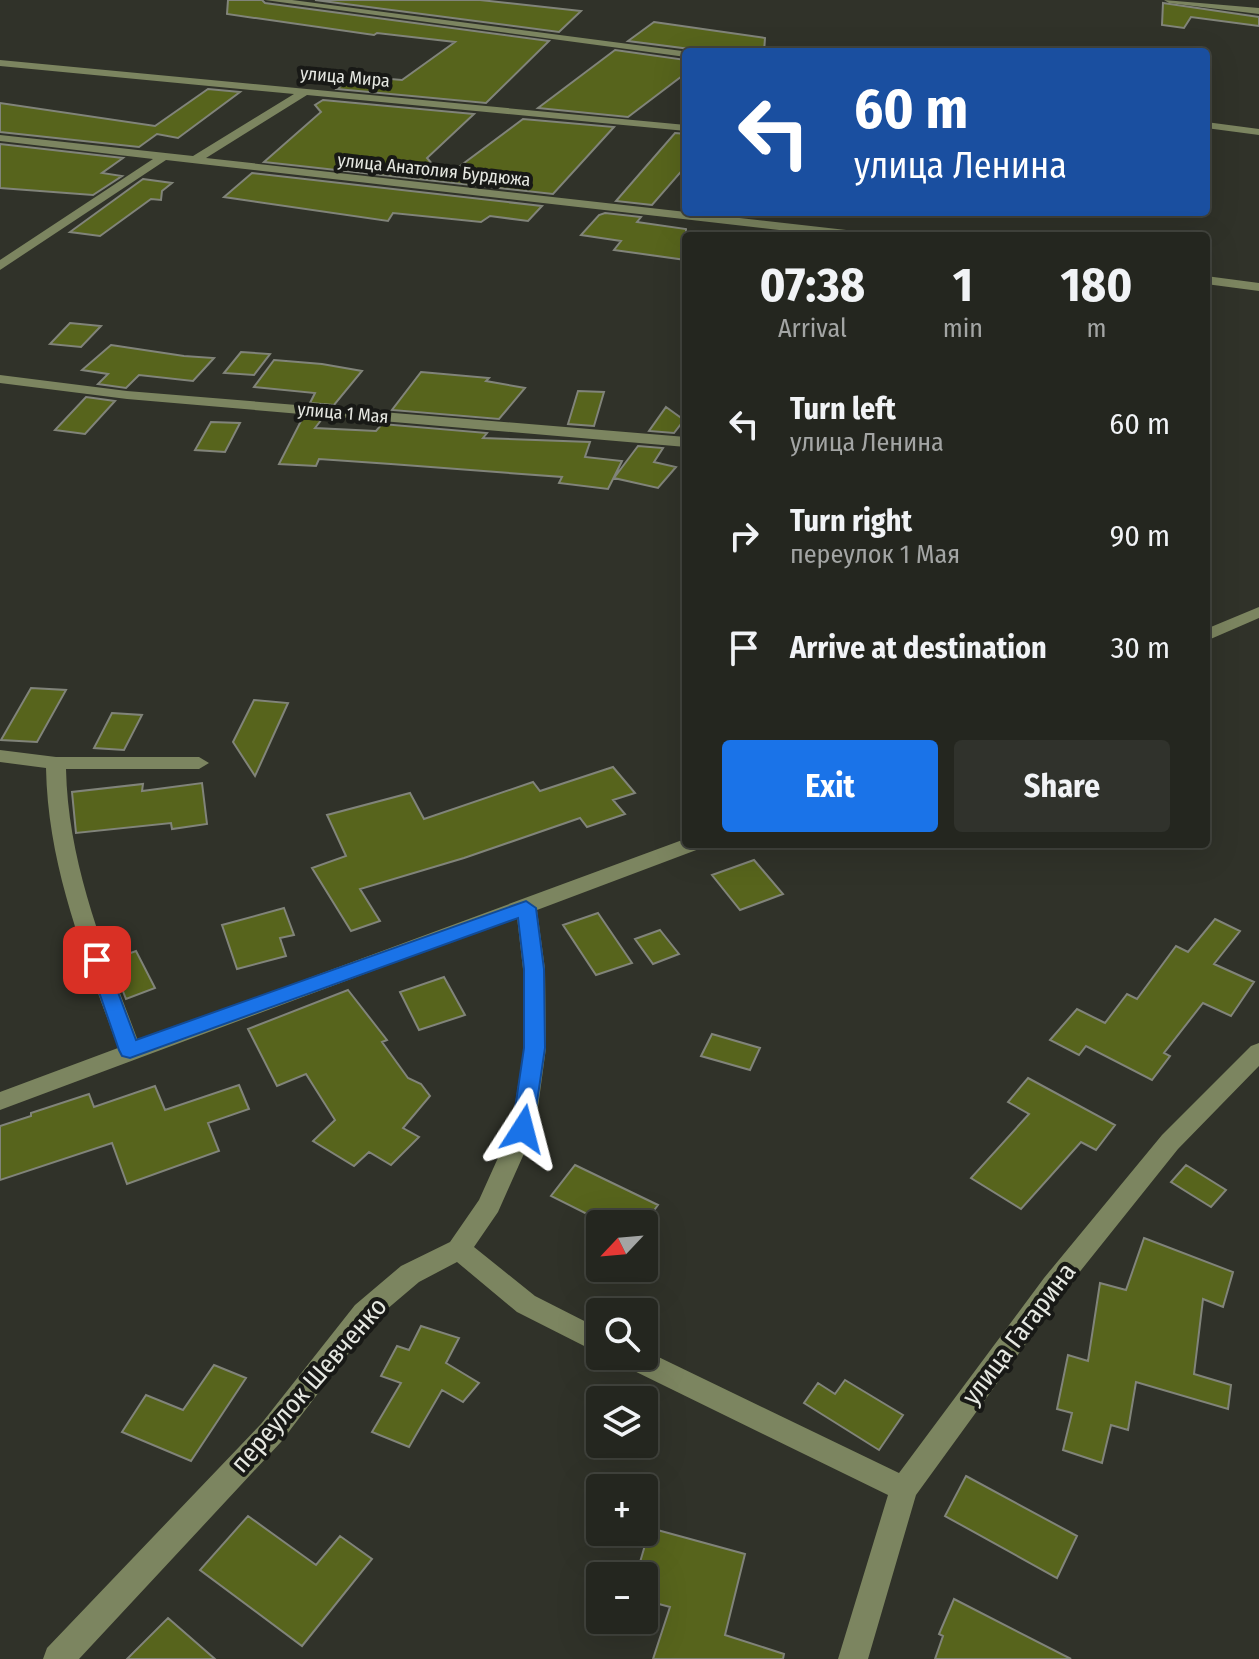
<!DOCTYPE html>
<html lang="en">
<head>
<meta charset="utf-8">
<style>
	:root { --surface:#24261f; --page:#30322c; --text:#f1f3f6; --muted:#a3a5a4; --line:#41433d; --accent:#1a73e8 }
	body { margin:0; font-family:"Fira Sans Condensed",sans-serif; background:var(--page); color:var(--text); height:100vh; display:flex; flex-direction:column; font-size:30px; white-space:nowrap }
	* { box-sizing:border-box; margin:0 }
	p { font-size:26px; color:var(--muted) }
	.icon { flex:none; width:44px; height:44px; fill:none; stroke:currentColor; stroke-width:2; stroke-linecap:round; stroke-linejoin:round }
	.map { position:relative; flex:1; overflow:hidden }
	.sheet { position:absolute; left:682px; top:232px; width:528px; height:616px; display:flex; flex-direction:column; background:var(--surface); border-radius:8px; box-shadow:0 8px 32px #0002,0 0 0 2px var(--line) }
	.sheet>* { flex:none }
	.hud { position:absolute; left:682px; top:48px; width:528px; height:168px; border-radius:8px; box-shadow:0 8px 32px #0002,0 0 0 2px var(--line); background:#1a4fa0; color:#fff; overflow:hidden }
	.needle { width:52px; rotate:244deg }
	.tools { position:absolute; left:586px; top:1210px; display:grid; gap:16px }
	.tools a { display:grid; place-items:center; width:72px; height:72px; border-radius:8px; background:var(--surface); box-shadow:0 8px 32px #0002,0 0 0 2px var(--line); font-size:40px }
	.pin { position:absolute; display:grid; place-items:center; width:68px; height:68px; color:#fff; margin:-34px; border-radius:16px; box-shadow:0 4px 12px #0006 }
	.me { position:absolute; width:88px; margin:-44px; rotate:9deg; stroke-linejoin:round; filter:drop-shadow(0 0 6px #0008) }
	.turn { display:flex; align-items:center; gap:28px; height:168px; padding:0 40px; font-size:36px }
	.turn .icon { width:104px; height:104px; stroke-width:2.5 }
	.turn b { display:block; font-size:56px; line-height:68px }
	.eta { display:flex; justify-content:space-evenly; align-items:center; height:136px; text-align:center }
	.eta b { font-size:48px; font-weight:700; line-height:56px }
	.action { display:flex; gap:16px; margin-top:auto; padding:16px 40px }
	.action a { flex:1; height:92px; border-radius:8px; background:var(--accent); color:#fff; font-size:32px; font-weight:700; line-height:92px; text-align:center }
	.action a+a { background:var(--page); color:var(--text) }
	ul { padding:0; list-style:none }
	li { display:flex; align-items:center; gap:24px; height:112px; padding:0 40px }
	li div { flex:1 }
	li b { display:block; font-size:30px }
	li em { font-style:normal }
	.map>svg:first-child { display:block }
	.building { fill:#57641c; stroke:#81847a; stroke-width:2 }
	.lines { fill:none; stroke-linecap:round; stroke-linejoin:round }
	.minor { fill:#7c8560; fill-rule:evenodd }
	.route { fill:#1a73e8; stroke:#114b97; stroke-width:2 }
	.labels { text-anchor:middle; dominant-baseline:central; stroke-width:8; stroke-linejoin:round; paint-order:stroke }
	.far-street-label { font-size:18px; fill:#e6e8e2; stroke:#181916 }
	.near-street-label { font-size:26px; fill:#e6e8e2; stroke:#181916 }
</style>
</head>
<body>
<div class="map">
<svg width="1259" height="1659" viewBox="0 0 1259 1659">
	<rect width="100%" height="100%" fill="#303229"/>
	<!-- building -->
	<path class="building" d="M228,0H262L265,3L549,41L486,103L337,89L354,76L402,80L455,42L377,33L374,35L227,14Z
		M315,0H480L581,11L559,32Z
		M1163,3L1259,17V26L1191,17L1184,28L1162,25Z
		M654,22L765,38L764,52H693L690,49L628,41Z
		M615,50L686,60V73L628,117L538,108Z
		M208,89L240,92L178,138L157,134L139,147L0,132V103L155,126Z
		M323,100L474,114L427,158L444,178L523,119L614,127L553,194L264,162L321,112L315,105Z
		M675,133L686,134V166L652,205L616,201Z
		M0,144L123,158L102,173L122,176L93,195L0,188Z
		M252,173L542,206L528,221L490,216L481,222L393,213L388,221L224,197Z
		M143,179L172,183L162,191L161,200L151,199L100,236L70,232Z
		M605,213L641,217L637,222L686,229V260L614,250L621,241L581,235L599,215Z
		M70,323L101,326L81,347L50,344Z
		M111,345L184,356L214,358L193,381L139,375L126,388L98,384L108,374L82,370Z
		M241,352L270,354L254,375L224,373Z
		M274,360L322,364L362,371L334,405L310,403L315,393L254,387Z
		M421,372L489,378L486,381L525,388L499,419L392,410Z
		M578,391L604,392L594,426L568,424Z
		M86,397L115,401L85,434L55,430Z
		M666,407L684,420L674,433L649,431Z
		M303,417L322,419L315,428L376,431L382,424L487,433L483,438L590,442L585,457L622,461L608,489L559,483L562,477L391,464L319,459L316,466L279,464Z
		M211,422L240,423L225,452L195,450Z
		M638,446L663,448L654,462L676,467L658,488L614,478Z
		M31,688L66,690L37,742L1,740Z
		M254,700L288,703L255,776L233,742Z
		M112,713L142,715L124,750L94,748Z
		M613,767L635,793L613,800L625,814L587,827L580,818L464,858L360,889L380,921L351,931L312,868L346,856L327,815L410,793L424,819L533,782L540,791Z
		M202,783L207,824L172,829L171,823L76,833L72,792L143,784L142,791Z
		M754,860L783,894L740,910L712,875Z
		M284,908L294,935L280,938L286,956L237,969L222,925Z
		M598,913L632,963L596,975L563,925Z
		M1215,919L1240,931L1214,964L1254,982L1231,1016L1203,1003L1164,1053L1170,1056L1152,1080L1086,1046L1079,1055L1050,1040L1077,1009L1105,1023L1127,994L1137,999L1176,946L1188,952Z
		M660,930L679,954L653,964L635,939Z
		M136,951L155,988L126,999L111,960Z
		M444,977L465,1015L419,1030L400,992Z
		M348,990L387,1040L382,1042L408,1078L421,1084L430,1096L403,1128L419,1137L391,1165L369,1152L354,1166L313,1141L335,1120L306,1074L277,1086L248,1029Z
		M712,1034L760,1048L750,1070L701,1056Z
		M1028,1078L1115,1125L1096,1150L1081,1142L1021,1209L971,1178L1029,1114L1008,1102Z
		M239,1085L249,1109L208,1123L219,1151L127,1184L112,1143L0,1180V1126L31,1116V1113L89,1094L94,1107L155,1086L165,1110Z
		M575,1165L658,1205L644,1224H607L551,1196Z
		M1186,1165L1226,1190L1211,1207L1171,1182Z
		M1144,1238L1233,1272L1223,1307L1203,1299L1194,1374L1231,1385L1228,1409L1136,1382L1128,1430L1111,1425L1102,1463L1063,1450L1072,1413L1057,1409L1068,1355L1088,1361L1100,1283L1126,1290Z
		M421,1326L459,1338L446,1363L479,1383L463,1402L442,1390L409,1447L372,1432L401,1383L381,1376L397,1346L409,1350Z
		M214,1365L246,1378L191,1461L122,1432L146,1395L183,1410Z
		M845,1380L903,1415L879,1450L804,1403L818,1383L835,1394Z
		M966,1476L1077,1536L1057,1578L945,1516Z
		M248,1516L316,1565L340,1536L372,1559L302,1646L200,1570Z
		M650,1528L745,1554L725,1635L784,1654L783,1659H653L670,1607L644,1600V1576H636Z
		M954,1599L1071,1659H935L943,1636L939,1634Z
		M168,1618L215,1659H127Z"/>
	<g class="lines">
		<!-- minor -->
		<path class="minor" d="M265,0H292L690,52H686V57Z
			M1164,0L1259,8V14L1169,3Z
			M0,60L686,125V131L307,95L206,158L864,232L870,236H831L166,160L0,270V260L153,159L0,141V135L193,156L294,94L0,66Z
			M1206,122L1259,129V135L1206,128Z
			M1206,276L1259,283V291L1206,284Z
			M0,375L127,391L686,437V447L127,399L0,383Z
			M1259,607V618L1206,641V629Z
			M0,750L56,757H199L209,763L199,769H66C68,865 105,952 138,1041L685,839L686,844H702L699,849L537,910L545,969L546,1048L535,1129L498,1212L474,1247L535,1296L600,1329V1354L517,1312L457,1262L419,1282L373,1321L281,1442L79,1659H43L47,1648L261,1424L355,1305L401,1266L450,1242L479,1200L511,1129L524,1048L523,969L517,917L0,1110V1092L118,1048C85,955 48,869 46,768L0,762Z
			M1259,1043V1066L1178,1149L1062,1294L916,1495L868,1659H838L888,1495L620,1364L616,1356H644V1350L899,1473L1044,1278L1162,1135L1251,1046Z"/>
	</g>
	<!-- route -->
	<path class="route" d="M526,901L536,908L544,969L545,1048L533,1129L530,1135L523,1137L515,1135L512,1129L524,1048V969L518,918L130,1058L122,1056L119,1050L88,960L97,953L104,955L136,1040Z"/>
	<g class="labels">
		<!-- far-street labels -->
		<g class="far-street-label">
			<text transform="translate(345 77) rotate(5)">улица Мира</text>
			<text transform="translate(434 170) rotate(6)">улица Анатолия Бурдюжа</text>
			<text transform="translate(343 413) rotate(5)">улица 1 Мая</text>
		</g>
		<!-- near-street labels -->
		<g class="near-street-label">
			<text transform="translate(1019 1334) rotate(-53)">улица Гагарина</text>
			<text transform="translate(309 1385) rotate(-49)">переулок Шевченко</text>
		</g>
	</g>
</svg>
<div class="tools">
<a><svg class="needle" viewBox="-14 -14 28 28"><path d="M0-13l5 13h-10z" fill="#e53935"/><path d="M0 13l5-13h-10z" fill="#a3a5a4"/></svg></a>
<a><svg class="icon" aria-label="search" viewBox="0 0 24 24"><circle cx="10" cy="10" r="6"/><path d="M15 15l6 6"/></svg></a>
<a><svg class="icon" aria-label="layers" viewBox="0 0 24 24"><path d="M12 4l9 5-9 5-9-5zM3 14l9 5 9-5"/></svg></a>
<a>+</a>
<a>−</a>
</div>
<div class="pin" style="left:97px;top:960px;background:#d93025"><svg class="icon" aria-label="arrive" viewBox="0 0 24 24"><path d="M6 21V4h12l-3 4 3 4H6"/></svg></div>
<svg class="me" style="left:523px;top:1129px" viewBox="-20 -20 40 40"><path d="M0-17L14 15 0 8-14 15z" fill="#1a73e8" stroke="#fff" stroke-width="4"/></svg>
<div class="hud">
<div class="turn"><svg class="icon" aria-label="left" viewBox="0 0 24 24"><path d="M17 20v-9H6M10 6l-5 5 5 5"/></svg><div><b>60 m</b>улица Ленина</div></div>
</div>
<section class="sheet">
<div class="eta">
<div><b>07:38</b><p>Arrival</p></div>
<div><b>1</b><p>min</p></div>
<div><b>180</b><p>m</p></div>
</div>
<ul>
<li><svg class="icon" aria-label="left" viewBox="0 0 24 24"><path d="M17 20v-9H6M10 6l-5 5 5 5"/></svg><div><b>Turn left</b><p>улица Ленина</p></div><em>60 m</em></li>
<li><svg class="icon" aria-label="right" viewBox="0 0 24 24"><path d="M7 20v-9h11M14 6l5 5-5 5"/></svg><div><b>Turn right</b><p>переулок 1 Мая</p></div><em>90 m</em></li>
<li><svg class="icon" aria-label="arrive" viewBox="0 0 24 24"><path d="M6 21V4h12l-3 4 3 4H6"/></svg><div><b>Arrive at destination</b></div><em>30 m</em></li>
</ul>
<div class="action"><a>Exit</a><a>Share</a></div>
</section>
</div>
</body>
</html>
